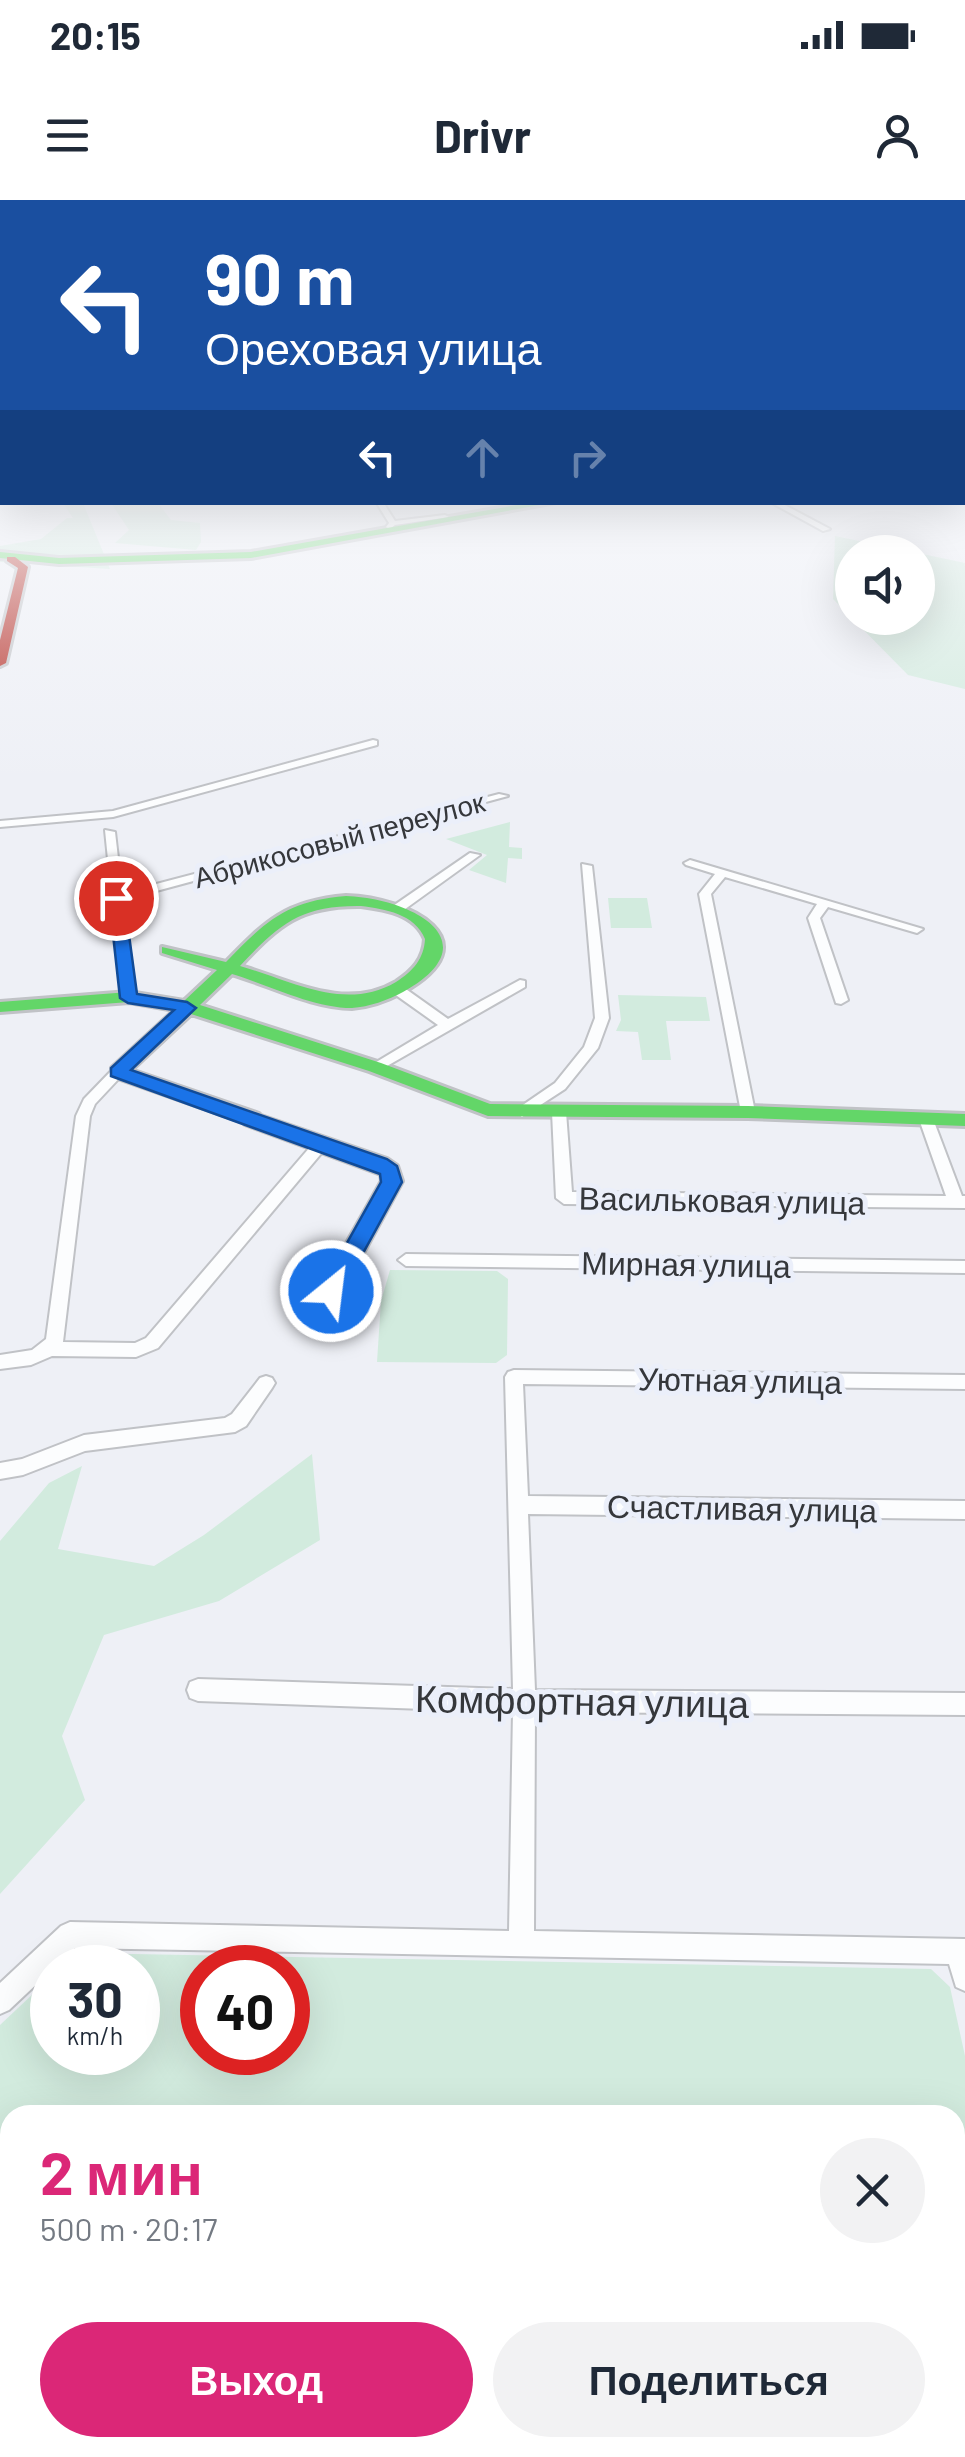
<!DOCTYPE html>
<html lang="ru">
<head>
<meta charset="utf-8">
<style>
	:root { --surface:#fff; --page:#f2f2f3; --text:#1f2937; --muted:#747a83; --accent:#db2777 }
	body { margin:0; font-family:Barlow,sans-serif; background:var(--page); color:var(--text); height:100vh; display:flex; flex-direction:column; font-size:38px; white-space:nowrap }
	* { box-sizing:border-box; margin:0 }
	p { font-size:32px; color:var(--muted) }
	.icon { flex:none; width:55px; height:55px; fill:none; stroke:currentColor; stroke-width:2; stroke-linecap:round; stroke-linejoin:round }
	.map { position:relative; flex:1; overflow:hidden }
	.panel { position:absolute; left:0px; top:1905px; width:965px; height:352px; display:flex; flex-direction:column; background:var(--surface); border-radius:30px 30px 0 0; box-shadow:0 10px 40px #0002 }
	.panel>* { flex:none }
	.hud { position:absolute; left:0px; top:0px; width:965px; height:305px; box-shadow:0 10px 40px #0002; background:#1a4fa0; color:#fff; overflow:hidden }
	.buttons { position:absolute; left:835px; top:335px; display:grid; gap:20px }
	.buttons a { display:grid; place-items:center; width:100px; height:100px; border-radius:50%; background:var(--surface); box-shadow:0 10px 40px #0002; font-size:50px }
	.speed { position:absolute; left:30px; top:1745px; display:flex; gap:20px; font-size:50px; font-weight:700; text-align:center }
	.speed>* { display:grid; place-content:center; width:130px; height:130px; border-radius:50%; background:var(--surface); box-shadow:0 10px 40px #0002; line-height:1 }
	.speed small { font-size:25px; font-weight:400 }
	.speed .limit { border:15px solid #d22; background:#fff; color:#111 }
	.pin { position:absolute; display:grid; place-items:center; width:85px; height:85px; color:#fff; margin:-42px; border:5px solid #fff; border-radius:50%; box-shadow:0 2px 10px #0007 }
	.me { position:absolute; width:110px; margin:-55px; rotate:29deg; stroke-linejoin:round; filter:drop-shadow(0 0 8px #0008) }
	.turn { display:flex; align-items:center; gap:35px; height:210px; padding:0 40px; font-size:45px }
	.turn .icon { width:130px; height:130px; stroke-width:2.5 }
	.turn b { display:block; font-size:70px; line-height:85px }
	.lanes { display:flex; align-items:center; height:95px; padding:0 40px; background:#0003; justify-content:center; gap:50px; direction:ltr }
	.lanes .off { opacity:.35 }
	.round { display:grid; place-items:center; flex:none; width:105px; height:105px; border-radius:52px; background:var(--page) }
	.summary { display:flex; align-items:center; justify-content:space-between; height:170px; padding:0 40px }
	h1 { font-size:60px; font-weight:700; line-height:75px; color:var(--accent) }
	.primary-button { display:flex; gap:20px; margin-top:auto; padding:20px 40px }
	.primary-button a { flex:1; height:115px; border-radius:60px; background:var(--accent); color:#fff; font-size:40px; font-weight:700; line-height:115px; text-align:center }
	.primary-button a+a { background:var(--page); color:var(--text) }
	.status { display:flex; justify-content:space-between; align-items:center; height:70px; padding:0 50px; background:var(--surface); direction:ltr }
	.status svg { height:28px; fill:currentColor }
	header { display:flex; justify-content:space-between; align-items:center; height:130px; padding:0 40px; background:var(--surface); font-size:45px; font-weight:700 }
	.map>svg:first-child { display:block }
	.green { fill:#d2ebde; fill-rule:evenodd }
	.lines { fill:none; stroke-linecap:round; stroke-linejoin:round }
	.street-casing { stroke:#c0c2c6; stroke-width:4 }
	.fast-casing { stroke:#c0c2c6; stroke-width:6 }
	.jam-casing { stroke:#c0c2c6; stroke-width:6 }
	.street { fill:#fcfdfe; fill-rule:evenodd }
	.fast { fill:#63d668; fill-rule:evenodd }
	.jam { fill:#b3261e; fill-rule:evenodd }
	.route { fill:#1a73e8; stroke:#114b97; stroke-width:2.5 }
	.labels { text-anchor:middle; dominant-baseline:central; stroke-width:10; stroke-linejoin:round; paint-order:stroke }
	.far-street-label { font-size:28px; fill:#35373b; stroke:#ebeffa }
	.street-label { font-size:32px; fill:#35373b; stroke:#ebeffa }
	.near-street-label { font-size:38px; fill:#35373b; stroke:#ebeffa }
</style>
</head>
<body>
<div class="status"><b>20:15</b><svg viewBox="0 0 49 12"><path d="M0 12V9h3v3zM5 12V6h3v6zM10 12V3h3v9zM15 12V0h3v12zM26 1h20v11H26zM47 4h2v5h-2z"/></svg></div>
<header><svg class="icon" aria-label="menu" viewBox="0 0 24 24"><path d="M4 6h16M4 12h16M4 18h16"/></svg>Drivr<svg class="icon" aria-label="person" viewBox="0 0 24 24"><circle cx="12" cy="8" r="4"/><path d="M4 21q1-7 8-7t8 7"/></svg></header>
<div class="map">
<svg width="965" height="2257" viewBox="0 0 965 2257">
	<rect width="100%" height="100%" fill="#eef0f6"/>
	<!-- green -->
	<path class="green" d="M63,303H83L110,369L0,362V346L41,339L67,318H73Z
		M111,303H158L171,320L200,323L201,342L196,350L115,343L129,330Z
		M835,336L913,352H852V418H918V353L965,363V489L908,475L833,399Z
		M510,622L509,647L522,648V659L508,658L506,683L469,670L487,655L446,639Z
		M608,698H647L652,728H611Z
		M618,795L706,797L710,821H666L671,860H642L638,832L616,831L621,820Z
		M390,1070L497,1071L508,1079L507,1155L496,1163L377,1162L381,1101Z
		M312,1254L320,1340L219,1401L104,1435L62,1536L85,1600L0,1694V1341L49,1283L82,1266L58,1349L154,1366L204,1335Z
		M77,1753L931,1769L950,1787L965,1856V2011H955V1915H10V1992H0V1825L52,1776V1852H138V1768L62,1767ZM202,1768H288V1852H202Z
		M0,2047H10V2215H0Z
		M955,2067H965V2215H955Z"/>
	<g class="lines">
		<!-- street casing -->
		<g class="street-casing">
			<path id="street" d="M376,302H383L395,321L445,315L449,317L395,325L390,329L386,327L389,323Z
				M770,302H779L830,329L823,331Z
				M373,540L377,541V545L113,617L0,627V621L113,611Z
				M499,594L508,596L123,700L136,797L129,801L122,797L105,630L115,632L122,693Z
				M470,653L480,655L401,712H393V706Z
				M690,660L923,729L917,733L828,707L820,718L848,800L841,804L836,803L808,718L817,704L725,677L711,694L755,912L748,917L741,912L699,694L715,674L686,665L684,663Z
				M582,664L592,666L609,818L598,848L565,889L522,917L515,912L517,909L555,883L584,847L595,818Z
				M520,780L525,781V787L380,870H370L368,867L438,825L393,793V787H403L448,819Z
				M118,867L125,872L95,904L90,916L63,1142L135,1143L146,1138L317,939H327L330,943L158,1148L136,1157L52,1156L31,1165L0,1169V1155L32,1150L46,1139L76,916L84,899L113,869Z
				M559,907L566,912L572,992L946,996L919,919L926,914L933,919L962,996H965V1008L564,1004L556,998L552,912Z
				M406,1054L965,1061V1073L406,1066L398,1060Z
				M514,1170L965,1175V1189L523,1184L528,1296L965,1301V1319L528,1314L535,1490L965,1493V1515L535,1512L534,1731L965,1739V1791L956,1787L949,1764L75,1748L9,1810L0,1814V1783L61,1726L70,1722L509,1731L513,1512L198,1501L190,1498L187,1490L190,1482L198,1479L513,1489L505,1177L508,1172Z
				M266,1176L272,1178L275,1183L272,1188L246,1226L235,1232L85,1251L23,1275L0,1279V1263L22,1259L84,1235L225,1218L232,1214L260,1178Z
				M0,2008L10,2009V2037L0,2036Z
				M955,2026H965V2056H955Z
				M955,2238H965V2257H0V2241H10V2248H955Z"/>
		</g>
		<!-- fast casing -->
		<g class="fast-casing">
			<path id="fast" d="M534,302H556L251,358L59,364L0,358V352L59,358L251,352Z
				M346,696C410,698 494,741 403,792C388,800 369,807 352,808C313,808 269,785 232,774L200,805L381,863L490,904L748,906L965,914V926L748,918L488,916L369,871L191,814L131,870L259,914V924L252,925L112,876V868L175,810L129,802L0,812V802L129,792L184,801L217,770L162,753V747L226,762C266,721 286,701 346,696ZM361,706C385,709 415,714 425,739C424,759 413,771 396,782C345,812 292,781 240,766C279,724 301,705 361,706Z"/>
		</g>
		<!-- jam casing -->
		<g class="jam-casing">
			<path id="jam" d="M7,357H15L28,367L6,463L0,466V440L18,368L7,361Z
				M252,913L387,959L397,966L402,981L339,1097H323L320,1091L382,981L381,974L245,924V914Z"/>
		</g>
		<!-- street -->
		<use href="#street" class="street"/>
		<!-- fast -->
		<use href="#fast" class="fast"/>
		<!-- jam -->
		<use href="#jam" class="jam"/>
	</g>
	<!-- sky -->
	<linearGradient id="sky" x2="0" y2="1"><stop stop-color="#88b2e2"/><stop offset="0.46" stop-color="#f7f8fb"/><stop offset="1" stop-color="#f7f8fb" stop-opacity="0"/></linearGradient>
	<rect width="965" height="582" fill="url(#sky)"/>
	<!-- route -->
	<path class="route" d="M116,693L124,698L137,794L187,802L196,808L131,870L387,959L397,966L402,982L339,1097H323L320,1091L381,982L380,974L111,876V868L174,810L128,803L120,798L109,698Z"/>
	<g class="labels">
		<!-- far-street labels -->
		<g class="far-street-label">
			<text transform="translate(339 639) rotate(-15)">Абрикосовый переулок</text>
		</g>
		<!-- street labels -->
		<g class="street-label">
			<text transform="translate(722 999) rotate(1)">Васильковая улица</text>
			<text transform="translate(686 1063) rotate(1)">Мирная улица</text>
			<text transform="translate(740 1179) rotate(1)">Уютная улица</text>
			<text transform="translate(742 1307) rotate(1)">Счастливая улица</text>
		</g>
		<!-- near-street labels -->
		<g class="near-street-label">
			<text transform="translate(582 1500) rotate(1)">Комфортная улица</text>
		</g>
	</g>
</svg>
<div class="buttons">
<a><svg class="icon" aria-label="sound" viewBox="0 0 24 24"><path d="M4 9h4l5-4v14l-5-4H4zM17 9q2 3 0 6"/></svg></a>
</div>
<div class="speed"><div>30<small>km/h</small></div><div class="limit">40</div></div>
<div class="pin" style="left:116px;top:698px;background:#d93025"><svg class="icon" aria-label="arrive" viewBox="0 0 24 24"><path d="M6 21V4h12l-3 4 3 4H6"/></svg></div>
<svg class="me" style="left:331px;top:1091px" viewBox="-20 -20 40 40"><circle r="17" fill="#1a73e8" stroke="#fff" stroke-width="3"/><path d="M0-11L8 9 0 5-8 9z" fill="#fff"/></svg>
<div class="hud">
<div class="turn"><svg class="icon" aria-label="left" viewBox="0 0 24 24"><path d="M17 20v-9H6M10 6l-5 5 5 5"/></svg><div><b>90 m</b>Ореховая улица</div></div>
<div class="lanes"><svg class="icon" aria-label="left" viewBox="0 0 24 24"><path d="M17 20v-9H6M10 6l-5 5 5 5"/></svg><svg class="icon off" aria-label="ahead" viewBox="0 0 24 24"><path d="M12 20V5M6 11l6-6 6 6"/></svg><svg class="icon off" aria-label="right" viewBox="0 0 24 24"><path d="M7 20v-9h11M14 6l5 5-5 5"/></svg></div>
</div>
<section class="panel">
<div class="summary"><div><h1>2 мин</h1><p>500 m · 20:17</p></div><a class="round"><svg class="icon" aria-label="close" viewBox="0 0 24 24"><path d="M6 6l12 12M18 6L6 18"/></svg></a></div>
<div class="primary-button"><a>Выход</a><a>Поделиться</a></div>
</section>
</div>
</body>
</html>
